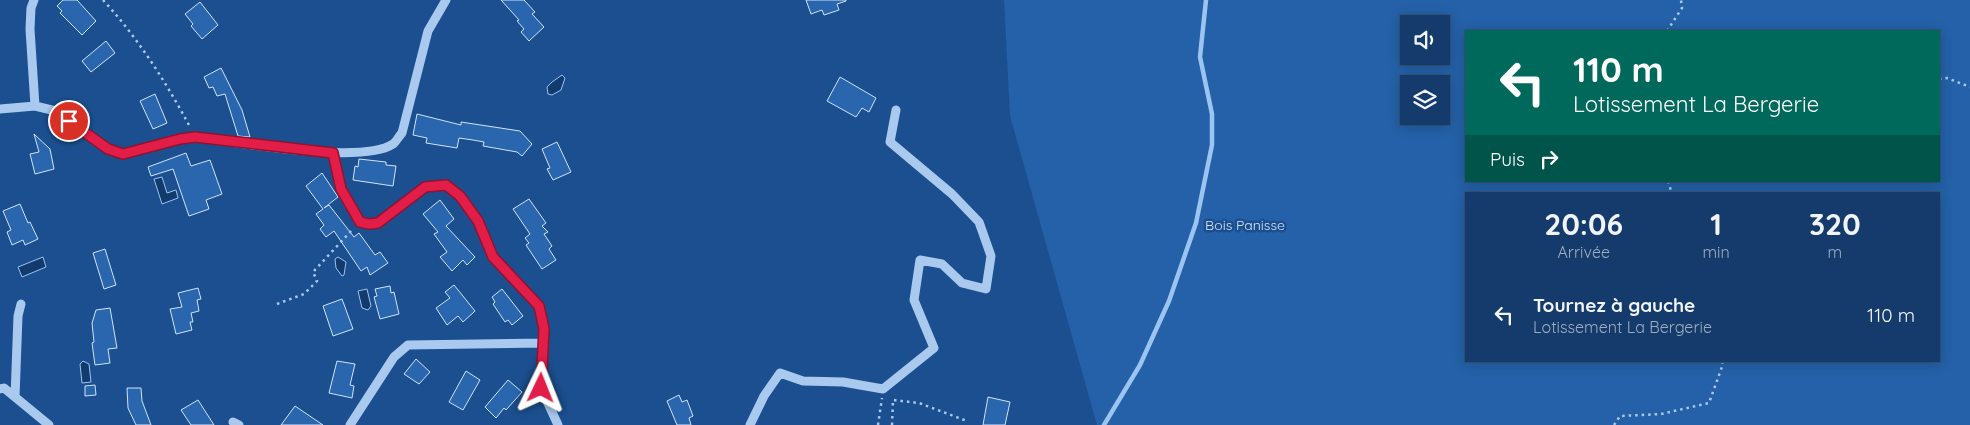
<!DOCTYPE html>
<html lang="fr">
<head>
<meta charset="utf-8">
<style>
	:root { --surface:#143b6b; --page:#214673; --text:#f1f3f6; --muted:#9dadc1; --line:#33557e }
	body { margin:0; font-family:Quicksand,sans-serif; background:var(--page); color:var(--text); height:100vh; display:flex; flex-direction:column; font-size:19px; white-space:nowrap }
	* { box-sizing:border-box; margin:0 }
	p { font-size:16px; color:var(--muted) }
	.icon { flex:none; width:28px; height:28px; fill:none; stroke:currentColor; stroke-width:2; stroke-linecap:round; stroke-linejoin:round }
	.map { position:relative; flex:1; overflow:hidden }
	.details { position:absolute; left:1465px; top:192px; width:475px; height:170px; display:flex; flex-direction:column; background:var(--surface); border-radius:0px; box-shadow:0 2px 12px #0003,0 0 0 1px var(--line) }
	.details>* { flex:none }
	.guide { position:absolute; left:1465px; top:30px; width:475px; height:152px; border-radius:0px; box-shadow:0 2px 12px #0003,0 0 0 1px var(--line); background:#00695c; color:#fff; overflow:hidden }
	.buttons { position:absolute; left:1400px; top:15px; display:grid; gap:10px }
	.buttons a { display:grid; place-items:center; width:50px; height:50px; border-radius:0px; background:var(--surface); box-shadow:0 2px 12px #0003,0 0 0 1px var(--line); font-size:25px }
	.pin { position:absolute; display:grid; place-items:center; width:42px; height:42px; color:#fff; margin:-21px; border:2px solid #fff; border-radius:50%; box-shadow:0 1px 5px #0007 }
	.me { position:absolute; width:55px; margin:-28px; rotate:2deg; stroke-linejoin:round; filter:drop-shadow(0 0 4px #0008) }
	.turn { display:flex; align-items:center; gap:18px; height:105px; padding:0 25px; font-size:22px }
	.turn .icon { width:65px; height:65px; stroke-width:2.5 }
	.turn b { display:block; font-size:35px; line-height:42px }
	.then { display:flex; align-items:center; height:48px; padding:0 25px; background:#0003; gap:10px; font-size:19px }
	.eta { display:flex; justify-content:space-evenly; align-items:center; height:85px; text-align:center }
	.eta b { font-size:30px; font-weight:700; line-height:35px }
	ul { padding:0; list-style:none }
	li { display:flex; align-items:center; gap:15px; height:75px; padding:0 25px }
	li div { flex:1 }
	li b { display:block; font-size:19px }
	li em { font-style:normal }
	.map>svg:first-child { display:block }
	.green { fill:#2461a8; fill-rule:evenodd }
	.water { fill:#123a6d; stroke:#9cc4f0 }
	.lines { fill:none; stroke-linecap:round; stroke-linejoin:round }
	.stream { stroke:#9cc4f0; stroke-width:4.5 }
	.building { fill:#2a66ad; stroke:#cfe3fa }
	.path { stroke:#a9c9ee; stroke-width:2.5; stroke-dasharray:2.5 4; stroke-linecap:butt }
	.minor { stroke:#a9c9ee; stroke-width:9 }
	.route-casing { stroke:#92132f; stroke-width:12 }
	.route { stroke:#e11d48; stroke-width:9 }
	.labels { text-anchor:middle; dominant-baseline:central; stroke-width:5; stroke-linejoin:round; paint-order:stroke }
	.park-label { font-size:14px; fill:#cfe3fa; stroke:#1b4f8f }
</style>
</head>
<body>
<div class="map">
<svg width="1970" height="425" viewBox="0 0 1970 425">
	<rect width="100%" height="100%" fill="#1b4f8f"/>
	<!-- green -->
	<path class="green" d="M1004,0H1970V425H1097L1010,116ZM1409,24H1441V56H1409ZM1466,31H1939V181H1466ZM1409,84H1441V116H1409ZM1466,194H1939V361H1466Z"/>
	<!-- water -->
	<path class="water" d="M562,75L565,78L561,90L552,95L548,94L547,87L552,82Z
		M162,177L167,193L176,190L178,198L162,204L154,179Z
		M43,257L46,267L22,277L18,267Z
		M338,257L346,262L344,275L342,276L336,268L335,259Z
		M367,289L371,306L368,310L362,308L358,291Z
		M83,361L89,364L91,382L82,383L80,364Z"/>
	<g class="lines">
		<!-- stream -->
		<path class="stream" d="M1104,425L1140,365L1169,301L1196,223L1212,145V114L1200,57L1206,0"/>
	</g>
	<!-- building -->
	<path class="building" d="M63,0H77L96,21L82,35L60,13L62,11L57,6Z
		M501,0H524L535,12L532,14L544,27L529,41L521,32L524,29L517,21L519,20Z
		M806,0H846V1L837,4L839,10L824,15L822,10L811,14Z
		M200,2L218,25L202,39L191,26L193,24L185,14Z
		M106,41L115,53L91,72L82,61Z
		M221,68L242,110L250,137L238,136L225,94L217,96L213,87L209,88L204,77Z
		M840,77L876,98L869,112L862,108L856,117L827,101Z
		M155,94L167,123L153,129L140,101Z
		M417,114L461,125V122L520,131L532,144L522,156L517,152L483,146L484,142L473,140L459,138L457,148L426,143L427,138L413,135Z
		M34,134L50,149L54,169L35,174L30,154L39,152Z
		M557,142L571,172L553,180L547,169L550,168L542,149Z
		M186,153L191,166L210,160L222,194L206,200L209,209L189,216L173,169L151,176L148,167Z
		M359,159L386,162V165L396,166L393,186L353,180L355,166L358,167Z
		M322,173L338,197L324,208L329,205L354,237L359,233L375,255L380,252L388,263L370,275L367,267L361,271L334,231L326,237L320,229L324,225L316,214L323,209L306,186Z
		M529,199L546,223L542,226L548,232L544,234L552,246L549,249L556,260L542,269L526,245L529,243L525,238L530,234L513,209Z
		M440,200L454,219L446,226L475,257L467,265L463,260L452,271L440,257L447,252L434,234L438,232L423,214Z
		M20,204L28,223L30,222L38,239L25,245L23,240L12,245L7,232L11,230L3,211Z
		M105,249L116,285L104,289L93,253Z
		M454,285L475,311L463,322L458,316L447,325L436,308L450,298L445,292Z
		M390,286L391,293L394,292L399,314L380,319L374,297L377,296L375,289Z
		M198,288L201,299L197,300L199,311L191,313L193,322H190L192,330L176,334L170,309L182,307L178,293Z
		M502,289L523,316L512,325L508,320L505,322L493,304L495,302L492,297Z
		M342,299L353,329L333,336L323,306Z
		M110,308L117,348L108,349L110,363L95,365L92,343L94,342L92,323L96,310Z
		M416,359L430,372L419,384L404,374Z
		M337,361L355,364L350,385L354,386L352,398L329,393Z
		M466,371L480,380L463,410L449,402Z
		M508,380L522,392L506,410L504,408L496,418L485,407Z
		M95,385L96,395L85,396V386Z
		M127,388H141L142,401L151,425H136L128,408Z
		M679,395L682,402L687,400L693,416L689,418L691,425H677L667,401Z
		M988,397L1010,402L1005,425H983Z
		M198,400L214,425H191L181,410Z
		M295,406L323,425H281Z"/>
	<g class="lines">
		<!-- path -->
		<path class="path" d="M103,0C138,38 166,82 190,127
			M1667,31L1682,8L1681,0
			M1939,79L1947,78L1970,87
			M1668,181L1672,194
			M277,304L304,294L317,281L313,272L352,230
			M878,425L882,398
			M892,425L893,400L919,403L967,421
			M1614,425L1620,416L1661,414L1709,403L1723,364L1722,361"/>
		<!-- minor -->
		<path class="minor" d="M35,106L56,111L108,149L123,154L179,139L195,137C234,142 362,165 393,144C396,142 399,136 402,133L428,31L446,0
			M0,109L35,106L30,29L31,8L34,0
			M333,153L341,189L360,222L369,224L377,223L425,187L445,185L460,196L478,221L493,257L539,306L544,329L541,388L558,425
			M0,389L4,388L49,425
			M15,397L18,316L21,304
			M233,422L239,425
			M350,425L394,357L408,345L543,343
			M750,425L764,396L780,373L803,381L843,382L883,389L934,348L914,300L920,260L942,264L962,283L986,289L991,256L979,222L952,194L890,142L896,110"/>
	</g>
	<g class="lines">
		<!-- route casing -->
		<g class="route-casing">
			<path id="route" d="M69,121L108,149L123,154L180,139L195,137L333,153L341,189L360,222L369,224L378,223L425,187L446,185L460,196L478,221L493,257L539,306L544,329L541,388"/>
		</g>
		<!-- route -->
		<use href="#route" class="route"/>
	</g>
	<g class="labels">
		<!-- park labels -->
		<g class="park-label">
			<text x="1245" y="225">Bois Panisse</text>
		</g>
	</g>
</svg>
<div class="buttons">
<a><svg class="icon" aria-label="sound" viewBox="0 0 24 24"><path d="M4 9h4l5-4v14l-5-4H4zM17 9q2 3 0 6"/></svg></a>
<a><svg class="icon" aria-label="layers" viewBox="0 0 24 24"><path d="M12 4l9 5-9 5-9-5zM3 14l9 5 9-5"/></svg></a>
</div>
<div class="pin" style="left:69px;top:121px;background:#d93025"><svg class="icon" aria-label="arrive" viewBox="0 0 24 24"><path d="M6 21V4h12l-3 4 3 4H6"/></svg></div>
<svg class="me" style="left:541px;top:388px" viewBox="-20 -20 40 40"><path d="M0-17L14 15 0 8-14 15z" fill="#e11d48" stroke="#fff" stroke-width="4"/></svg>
<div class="guide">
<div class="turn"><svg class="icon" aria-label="left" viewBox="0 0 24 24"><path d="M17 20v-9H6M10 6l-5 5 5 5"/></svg><div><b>110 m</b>Lotissement La Bergerie</div></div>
<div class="then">Puis<svg class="icon" aria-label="right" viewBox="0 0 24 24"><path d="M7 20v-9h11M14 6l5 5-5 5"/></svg></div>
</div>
<section class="details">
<div class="eta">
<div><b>20:06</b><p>Arrivée</p></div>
<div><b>1</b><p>min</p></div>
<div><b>320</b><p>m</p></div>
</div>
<ul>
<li><svg class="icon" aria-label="left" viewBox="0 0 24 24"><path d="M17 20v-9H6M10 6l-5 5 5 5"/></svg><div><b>Tournez à gauche</b><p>Lotissement La Bergerie</p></div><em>110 m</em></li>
</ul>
</section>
</div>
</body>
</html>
